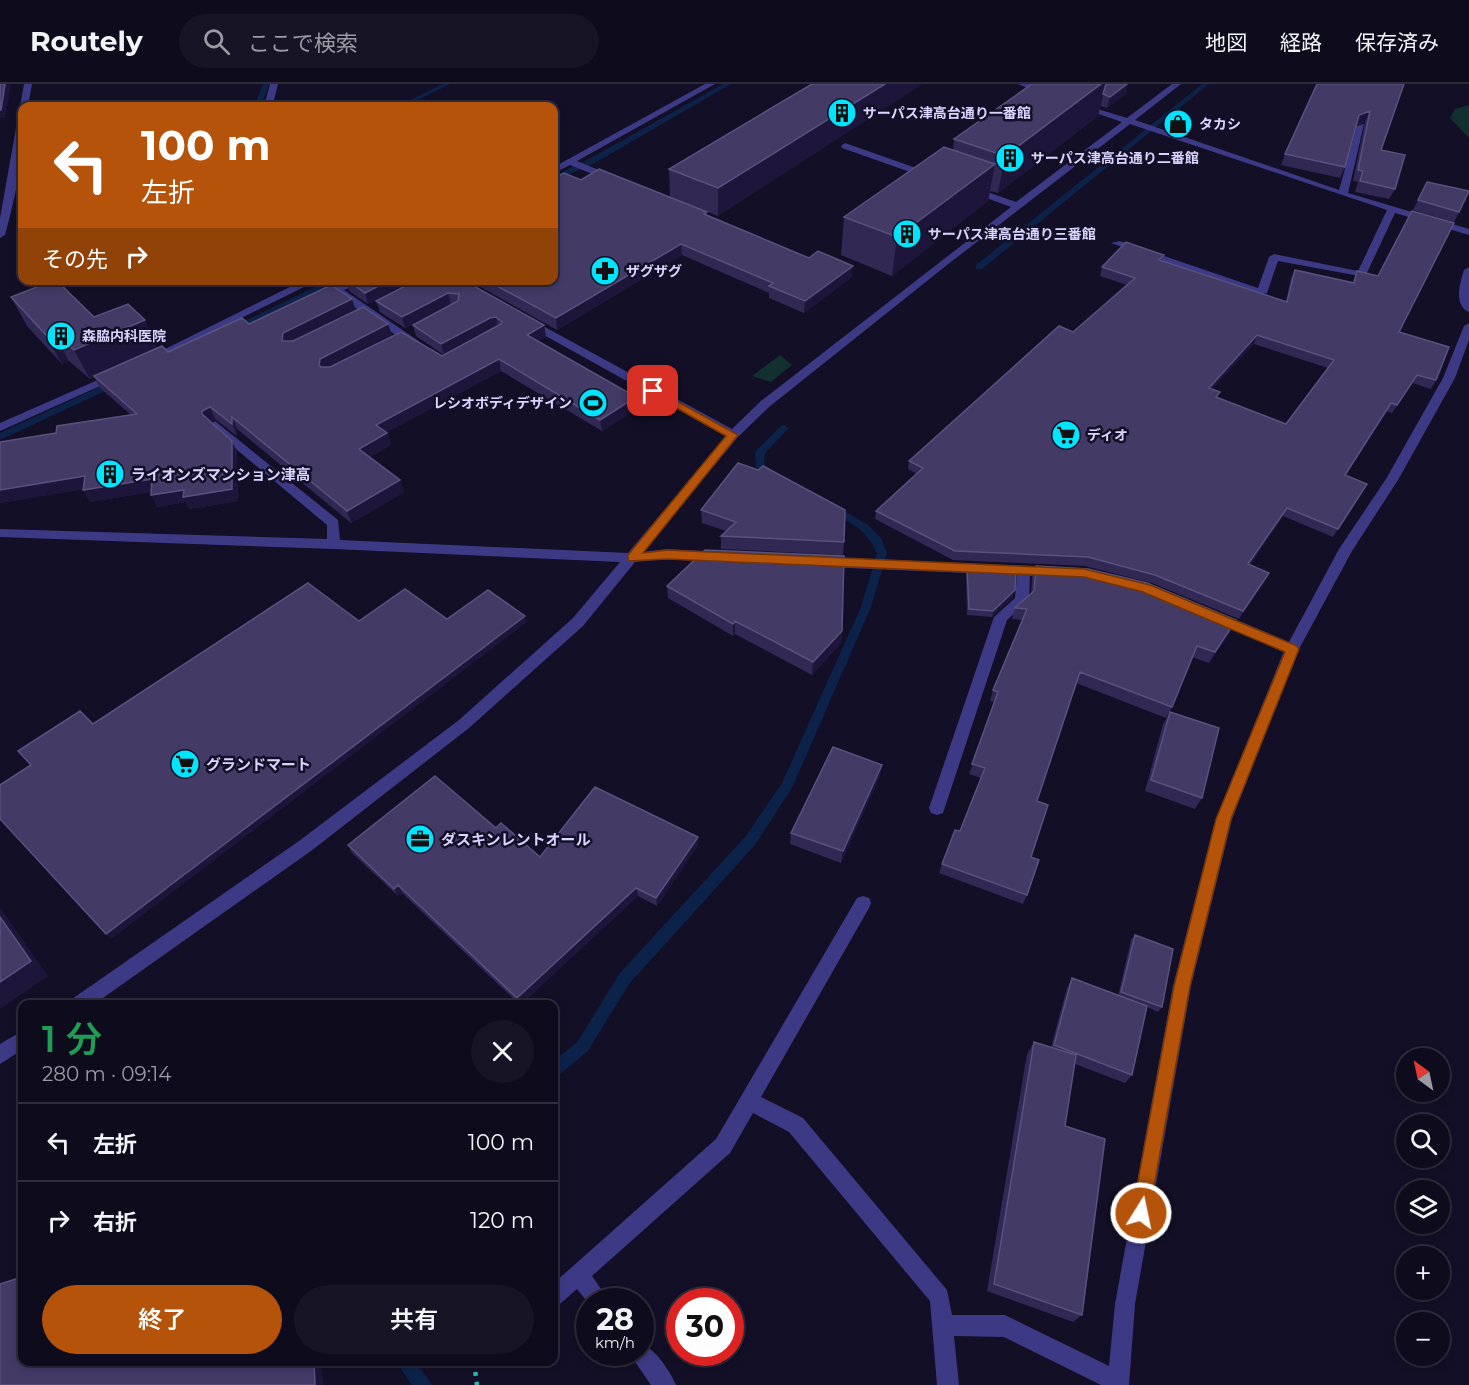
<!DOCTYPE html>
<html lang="ja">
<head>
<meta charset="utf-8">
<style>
	:root { --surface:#0e0b1c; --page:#171425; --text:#f1f3f6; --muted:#9b9ba3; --line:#2e2b3b; --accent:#b45309 }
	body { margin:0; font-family:Montserrat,"Noto Sans JP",sans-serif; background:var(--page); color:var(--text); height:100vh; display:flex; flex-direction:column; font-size:22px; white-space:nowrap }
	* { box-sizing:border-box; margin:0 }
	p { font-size:20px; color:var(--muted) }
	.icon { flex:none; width:33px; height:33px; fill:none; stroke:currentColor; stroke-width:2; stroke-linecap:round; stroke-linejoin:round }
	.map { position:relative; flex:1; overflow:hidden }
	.side { position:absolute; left:18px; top:916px; width:540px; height:366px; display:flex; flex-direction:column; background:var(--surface); border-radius:12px; box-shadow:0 3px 9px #0003,0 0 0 2px var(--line) }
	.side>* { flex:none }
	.guide { position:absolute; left:18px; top:18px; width:540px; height:183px; border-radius:12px; box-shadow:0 3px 9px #0003,0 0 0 2px var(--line); background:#b45309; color:#fff; overflow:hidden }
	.needle { width:39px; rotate:327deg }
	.fabs { position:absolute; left:1396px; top:964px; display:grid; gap:12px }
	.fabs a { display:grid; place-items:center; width:54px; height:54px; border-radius:50%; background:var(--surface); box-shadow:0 3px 9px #0003,0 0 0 2px var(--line); font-size:30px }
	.speed { position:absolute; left:576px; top:1204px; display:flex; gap:12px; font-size:30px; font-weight:700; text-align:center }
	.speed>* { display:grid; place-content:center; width:78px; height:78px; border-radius:50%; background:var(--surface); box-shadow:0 3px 9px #0003,0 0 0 2px var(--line); line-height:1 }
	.speed small { font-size:15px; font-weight:400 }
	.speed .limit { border:9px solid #d22; background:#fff; color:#111 }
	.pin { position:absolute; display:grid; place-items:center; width:51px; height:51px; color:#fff; margin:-26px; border-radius:12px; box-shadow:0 3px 9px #0006 }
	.me { position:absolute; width:66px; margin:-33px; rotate:10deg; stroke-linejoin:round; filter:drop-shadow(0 0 4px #0008) }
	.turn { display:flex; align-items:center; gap:21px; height:126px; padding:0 24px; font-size:27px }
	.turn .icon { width:78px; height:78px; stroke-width:2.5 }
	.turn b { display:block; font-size:42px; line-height:51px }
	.then { display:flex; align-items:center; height:57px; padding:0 24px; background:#0003; gap:12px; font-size:22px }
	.round { display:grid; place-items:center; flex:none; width:63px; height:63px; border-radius:32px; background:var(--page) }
	.headline { display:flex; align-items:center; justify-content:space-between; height:102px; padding:0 24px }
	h1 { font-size:36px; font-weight:600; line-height:45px; color:#1e9e55 }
	.action { display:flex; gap:12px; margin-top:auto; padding:12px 24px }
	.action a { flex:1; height:69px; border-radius:36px; background:var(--accent); color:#fff; font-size:24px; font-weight:600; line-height:69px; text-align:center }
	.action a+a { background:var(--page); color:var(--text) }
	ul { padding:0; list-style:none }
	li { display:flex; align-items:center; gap:18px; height:78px; padding:0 24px; border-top:2px solid var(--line) }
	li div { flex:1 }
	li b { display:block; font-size:22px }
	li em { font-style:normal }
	header { display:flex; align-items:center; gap:36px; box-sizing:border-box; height:84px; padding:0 30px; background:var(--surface); border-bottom:2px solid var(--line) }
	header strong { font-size:28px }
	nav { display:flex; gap:33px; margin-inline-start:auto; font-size:21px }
	.search { width:420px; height:54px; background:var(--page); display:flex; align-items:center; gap:15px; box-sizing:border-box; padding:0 21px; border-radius:33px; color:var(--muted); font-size:22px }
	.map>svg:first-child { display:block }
	.green { fill:#12302f }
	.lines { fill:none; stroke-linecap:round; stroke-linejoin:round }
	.stream { fill:#0c2248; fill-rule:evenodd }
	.path { stroke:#2fb8b0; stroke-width:4.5; stroke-dasharray:4 6; stroke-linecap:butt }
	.minor { fill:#3d3a85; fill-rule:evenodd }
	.wall { fill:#312854; fill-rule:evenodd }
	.shaded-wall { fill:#1d163a }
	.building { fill:#433a66; stroke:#5a527e; stroke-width:1.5; fill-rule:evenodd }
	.route { fill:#b45309; stroke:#753606; stroke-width:1.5 }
	.labels { text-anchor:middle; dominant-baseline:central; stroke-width:5; stroke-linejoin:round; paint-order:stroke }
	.far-poi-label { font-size:14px; font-weight:bold; fill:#d9d4ff; stroke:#130f26; text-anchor:start }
	.poi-label { font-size:15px; font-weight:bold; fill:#d9d4ff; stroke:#130f26; text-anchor:start }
</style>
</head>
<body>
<header>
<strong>Routely</strong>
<div class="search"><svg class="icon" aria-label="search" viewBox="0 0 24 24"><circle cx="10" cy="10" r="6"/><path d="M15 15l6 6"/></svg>ここで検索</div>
<nav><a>地図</a><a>経路</a><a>保存済み</a></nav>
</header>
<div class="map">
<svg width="1469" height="1301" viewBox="0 0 1469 1301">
	<rect width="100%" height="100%" fill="#130f26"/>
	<!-- green -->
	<path class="green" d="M1469,21V54L1450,34L1455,25Z
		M780,271L792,281L771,298L752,292Z"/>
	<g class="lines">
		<!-- stream -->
		<path class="stream" d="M263,0H269L262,19L256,22H248L256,18Z
			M442,0H450L406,22H399Z
			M723,0H731L593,80L554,97V92L587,76Z
			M1202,0H1209L982,185H976V181Z
			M329,196H341L235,247L228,245Z
			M115,296L120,299L118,301L0,356V349Z
			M784,341L789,344L787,346L765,369L764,380L779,392L774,395L756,383L755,368L781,342Z
			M831,419L868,441L881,454L887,470L871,523L793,702L755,761L629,900L588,967L559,991L554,993V977L578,957L619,890L745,753L782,699L861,523L877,470L872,459L860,445L827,424V420Z
			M396,1278H416L432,1301H412Z"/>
		<!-- path -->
		<path class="path" d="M474,1278L477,1301"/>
		<!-- minor -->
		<path class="minor" d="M24,0H32L28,22L22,24L20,22Z
			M270,0H278L274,16L267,22H258L266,15Z
			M705,0H715L577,77L616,93V97H610L570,81L554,89V83Z
			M1018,0H1030L1051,9L1044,11Z
			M1172,0H1181L1135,36L1339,106L1357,42L1364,40L1348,109L1469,145V151L1395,129L1365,193L1278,177L1267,209L1258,211L1111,159L1120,157L1258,204L1269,173L1274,170L1358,187L1387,126L1130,40L947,181L769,323L737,354L643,468L667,465L719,468L724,470L726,473L724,476L667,475L635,478L583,542L469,644L311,767L93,921H69L72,915L299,757L459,636L573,534L620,478L334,465L0,453V445L327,455V441L211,344L209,341L215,337L338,436L340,456L628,469L726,352L524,240V236H532L732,345L761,317L1011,123L967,107V103H973L1016,118L1122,38L1078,23V19L1127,34Z
			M22,30C26,68 15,114 5,151L0,154V134L18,33Z
			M845,59L933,90L935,92L927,94L842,64L841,62Z
			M1469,183V228C1453,221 1460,199 1464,186Z
			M304,196H318L153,278H145L143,276Z
			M330,196H343L349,200V204L344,206L420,258V262H412L332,208V204L337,202Z
			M1469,239V256L1455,294L1398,396L1352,467L1299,565L1232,735L1191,902L1135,1220L1129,1301H1101L1004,1253L954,1252L959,1301H937L930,1217L789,1048L753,1029L730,1069L592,1192L610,1218H590V1221L577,1205L561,1219L554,1222V1199L716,1055L857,814L863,812L869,814L871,819L869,824L761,1013L803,1034L947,1206L952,1231H1005L1109,1282L1115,1220L1173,902L1216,735L1284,567L1210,537L1208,533L1215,528L1220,529L1289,558L1339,465L1386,395L1443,294L1464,242Z
			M116,288L120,289V293L0,347V339Z
			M824,473L1055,483L1062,488L1055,493L1030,492L1029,516L1007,536L943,729L937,731L931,729L929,724L994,533L1015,514L1017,491L824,483L817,478Z
			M22,947V966L0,980V960Z
			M640,1259C655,1264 670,1287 676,1301H651L629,1269H640Z"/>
	</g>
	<!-- wall -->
	<path class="wall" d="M812,0L718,132L670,113L669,85Z
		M1032,0L1126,10L1107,24L1100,22L1098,32L998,109L990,107L988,117L892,192L841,171L844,133L953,66L954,55Z
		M1404,0L1381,66L1395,105L1389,115L1355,108L1358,98L1353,97L1365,38L1357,41L1345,83L1340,94L1281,81L1285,70Z
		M581,96L707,128V131L852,193L804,229L769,214V209L682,171L557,246L468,196H554Z
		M1427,98L1459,128L1454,138L1413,126Z
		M1164,171L1161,177L1286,217L1291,194L1295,186L1353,198L1357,187L1399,248L1436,296L1431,305L1412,299L1392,329L1386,327L1346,391L1362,408L1333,453L1283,432L1250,481L1269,489L1264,498L1239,535L1152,499L1085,482L953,476L875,435L876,427L917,390L908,385L909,377L1073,248L1127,201L1100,192L1102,183ZM1254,260L1328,284L1286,340L1218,314L1212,305Z
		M346,196H463L544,241L546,253L538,257L637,325L602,347L501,287L387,348L391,361L369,373L404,408L351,439L237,345V352L215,335L210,338L232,357L237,369L238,417L189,425L186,418L157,423L151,408L90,418L83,405L0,419V358L56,349L131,331L100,304L94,293L90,295L69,277L62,280L27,242L11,213L94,233L168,268L249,240L352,215L356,227L388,240L392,252L359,269L442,272L444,271L416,252L413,241L451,221L405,244L380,228L376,217L402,204L368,220L349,207Z
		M701,426L844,458L843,471L721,465V452L726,447L702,439Z
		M1036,482L1231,547L1209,579L1192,573L1172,623L1166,634L1076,599L1037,717L1027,811L1023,820L939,789L942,780L960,747L981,694L969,690L995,618L990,617L993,606L1023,536L1012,535L1015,524L1031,509L1032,493Z
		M967,484L1013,513L992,533L967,531L966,491Z
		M667,502L842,547L841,559L812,591L735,550L733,552L668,514Z
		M1170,628L1202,714L1195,725L1145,707L1163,640Z
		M880,692L841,779L790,760L791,749Z
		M496,744L540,773L698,753V761L657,822L638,812L520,921L402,809L398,812L352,769L348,761Z
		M1135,851L1162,923L1158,928L1147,923L1132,991L1125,999L1075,980L1065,1042L1082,1231L1073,1238L987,1207L1027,970L1034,958L1051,963L1067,904L1072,894L1118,912L1131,856Z"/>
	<!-- shaded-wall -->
	<path class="shaded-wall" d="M5,0H11L5,34H0V26Z
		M885,0H923L718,132V104Z
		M1101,0H1106L1098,32L998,109L1005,72Z
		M1127,0H1128L1126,10L1107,24L1110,13Z
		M1370,27L1365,38L1355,41L1359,31Z
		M995,80L988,117L892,192L897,153Z
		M681,160L682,171L557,246L556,234Z
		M853,182L852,193L804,229L805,217Z
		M390,196H411L412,199L368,220L365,209Z
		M448,209L451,221L405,244L402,233Z
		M352,215L356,227L286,269L282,257L283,249Z
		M496,233L498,245L444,271L441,260L490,234Z
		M145,236L158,265L90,295L74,266Z
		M388,240L392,252L324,287L319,281L320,275Z
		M544,241L546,253L529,263L527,251Z
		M53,248L69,277L62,280L46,251Z
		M1257,251L1254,260L1206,312L1209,304Z
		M499,275L501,287L380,352L376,341Z
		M636,313L637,325L602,347L600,336Z
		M210,323L215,335L208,339L202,330V327Z
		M232,333L237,345V352L232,340Z
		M387,349L391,361L363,376L359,365Z
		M232,357L237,369L238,417L189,425L186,418L157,423L151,411L184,406Z
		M85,392L92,404L0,419V406Z
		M152,395L158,407L90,418L83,406Z
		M400,396L404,408L351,439L347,427Z
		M1287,424L1283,432L1244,489L1248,480Z
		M1269,489L1264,498L1239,535L1243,527Z
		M1015,506L1013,513L992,533L993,527Z
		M525,532L527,538L111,855L106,850Z
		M1236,536L1231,547L1209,579L1215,568Z
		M735,537V550L733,552V540Z
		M842,547L841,559L812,591L813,578Z
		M882,681L880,692L841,779L843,767Z
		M698,753V761L657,822L656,814Z
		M398,801L402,809L398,812L394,805Z
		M636,804L638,812L520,921L517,914Z
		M0,823L48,892L0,925Z
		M314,1278H322L323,1301H315Z"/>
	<!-- building -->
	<path class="building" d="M0,0H5L1,26H0Z
		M812,0H885L718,104L669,85Z
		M1032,0H1101L1005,72L954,55Z
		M1106,0H1127L1110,13L1103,10Z
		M1317,0H1404L1381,66L1405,71L1395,105L1360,97L1363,87L1358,86L1370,27L1359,31L1345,83L1285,70Z
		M944,63L995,80L897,153L844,133Z
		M599,85L707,128L704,130L809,174L818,167L853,182L805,217L769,202L773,199L681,160L556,234L486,196H554V94L564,89L581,96Z
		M1427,98L1469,107L1459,128L1418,116Z
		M1412,127L1454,139L1399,248L1449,263L1436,296L1417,291L1397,321L1391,319L1345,391L1367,400L1338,445L1287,424L1248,480L1269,489L1243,527L1155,491L1088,473L955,467L876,427L923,384L909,377L1059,242L1073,248L1135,194L1102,183L1126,158L1164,171L1159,176L1287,218L1295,186L1354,199L1357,187L1378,192ZM1257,251L1334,276L1286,340L1216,313L1220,308L1209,304Z
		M55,196H56L94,233L128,220L145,236L74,266L53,248L46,251L11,213Z
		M347,196H390L365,209Z
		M417,196H463L544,241L527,251L636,313L600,336L499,275L376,341L387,349L359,365L400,396L347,427L232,333V340L210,323L202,327V330L232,357V405L183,413L184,406L151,411L152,395L83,406L85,392L0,406V358L56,349L57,342L137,330L94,292L162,262L168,268L242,234L249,240L331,201L352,215L283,249L282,257H293L363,223L388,240L320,275L319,281L321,283H330L401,248L442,272L501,240L502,238L496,233L490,234L441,260L413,241L458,217L459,210L448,209L402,233L376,217Z
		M738,379L758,386L763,382L845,426L844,458L721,452L736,438L701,426Z
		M705,466L844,472L842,547L813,578L735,537L733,540L667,502Z
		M1036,482L1088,485L1147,499L1236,536L1215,568L1197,562L1172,623L1080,588L1037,717L1048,721L1031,773L1039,776L1027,811L942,780L955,746L960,747L985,684L972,680L998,608L993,606L1027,525L1015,524L1034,507Z
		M967,484L1016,487L1015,506L993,527L969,525Z
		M308,499L359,537L405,505L447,535L488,506L525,532L106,850L0,735V701L31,681L18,667L80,627L93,640Z
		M1170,628L1219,644L1202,714L1151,696Z
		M833,663L882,681L843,767L791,749Z
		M435,692L496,744L501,739L540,773L595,703L698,753L656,814L636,804L517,914L398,801L394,805L348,761Z
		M0,833L31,877L0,898Z
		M1135,851L1173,865L1162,923L1121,908Z
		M1072,894L1147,922L1132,991L1054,961Z
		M1034,958L1076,971L1065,1042L1105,1055L1082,1231L994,1200Z
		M22,1193V1278H314L315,1301H0V1200Z"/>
	<!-- route -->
	<path class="route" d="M653,304L738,351L643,469L667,466L1084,485L1150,501L1297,562L1299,565L1231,735L1190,902L1148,1136L1141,1138L1135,1136L1132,1129L1174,902L1216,735L1285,568L1143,508L1084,493L667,475L628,477V471L726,352L650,309V305Z"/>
	<!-- icons -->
	<defs>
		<g id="building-disc" transform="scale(1.5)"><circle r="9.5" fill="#00e5ff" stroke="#130f26"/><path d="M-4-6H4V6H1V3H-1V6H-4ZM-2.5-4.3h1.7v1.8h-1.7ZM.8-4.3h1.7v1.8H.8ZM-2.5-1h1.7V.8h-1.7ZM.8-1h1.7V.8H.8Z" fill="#111"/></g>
		<g id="shop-disc" transform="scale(1.5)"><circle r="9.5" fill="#00e5ff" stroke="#130f26"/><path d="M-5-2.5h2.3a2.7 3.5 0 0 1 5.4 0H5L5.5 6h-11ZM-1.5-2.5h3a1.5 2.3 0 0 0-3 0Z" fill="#111"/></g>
		<g id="pharmacy-disc" transform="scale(1.5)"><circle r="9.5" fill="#00e5ff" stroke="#130f26"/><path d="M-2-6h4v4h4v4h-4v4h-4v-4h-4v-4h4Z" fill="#111"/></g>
		<g id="stadium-disc" transform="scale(1.5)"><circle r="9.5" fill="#00e5ff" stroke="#130f26"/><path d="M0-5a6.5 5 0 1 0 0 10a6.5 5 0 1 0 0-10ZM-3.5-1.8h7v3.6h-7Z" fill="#111"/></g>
		<g id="supermarket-disc" transform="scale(1.5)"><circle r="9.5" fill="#00e5ff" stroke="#130f26"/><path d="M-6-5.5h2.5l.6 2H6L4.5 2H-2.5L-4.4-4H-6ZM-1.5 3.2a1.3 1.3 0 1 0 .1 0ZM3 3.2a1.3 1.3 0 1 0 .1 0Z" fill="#111"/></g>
		<g id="office-disc" transform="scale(1.5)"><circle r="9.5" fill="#00e5ff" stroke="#130f26"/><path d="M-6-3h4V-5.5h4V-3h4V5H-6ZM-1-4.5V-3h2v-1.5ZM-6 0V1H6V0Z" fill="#111"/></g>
	</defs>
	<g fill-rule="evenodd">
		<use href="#building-disc" x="842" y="29"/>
		<use href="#shop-disc" x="1178" y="40"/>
		<use href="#building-disc" x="1010" y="74"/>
		<use href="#building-disc" x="907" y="150"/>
		<use href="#pharmacy-disc" x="605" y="187"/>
		<use href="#building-disc" x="61" y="252"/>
		<use href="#stadium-disc" x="593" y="319"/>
		<use href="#supermarket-disc" x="1066" y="351"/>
		<use href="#building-disc" x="110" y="390"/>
		<use href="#supermarket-disc" x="185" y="680"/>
		<use href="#office-disc" x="420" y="755"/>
	</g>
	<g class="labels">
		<!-- far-poi labels -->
		<g class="far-poi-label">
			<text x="863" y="29">サーパス津高台通り一番館</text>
			<text x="1199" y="40">タカシ</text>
			<text x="1031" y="74">サーパス津高台通り二番館</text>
			<text x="928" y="150">サーパス津高台通り三番館</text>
			<text x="626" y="187">ザグザグ</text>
			<text x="82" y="252">森脇内科医院</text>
			<text x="572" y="319" text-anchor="end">レシオボディデザイン</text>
			<text x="1087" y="351">ディオ</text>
		</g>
		<!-- poi labels -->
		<g class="poi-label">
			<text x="131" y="390">ライオンズマンション津高</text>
			<text x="206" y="680">グランドマート</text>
			<text x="441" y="755">ダスキンレントオール</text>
		</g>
	</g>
</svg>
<div class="fabs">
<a><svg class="needle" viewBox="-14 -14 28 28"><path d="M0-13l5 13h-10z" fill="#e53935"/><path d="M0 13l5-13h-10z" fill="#9b9ba3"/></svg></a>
<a><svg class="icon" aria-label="search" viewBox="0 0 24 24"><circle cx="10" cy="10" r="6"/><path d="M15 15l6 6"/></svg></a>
<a><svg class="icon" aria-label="layers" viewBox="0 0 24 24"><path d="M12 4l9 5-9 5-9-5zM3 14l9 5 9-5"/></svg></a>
<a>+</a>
<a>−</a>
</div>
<div class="speed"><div>28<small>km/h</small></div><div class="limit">30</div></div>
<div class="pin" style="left:653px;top:307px;background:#d93025"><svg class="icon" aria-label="arrive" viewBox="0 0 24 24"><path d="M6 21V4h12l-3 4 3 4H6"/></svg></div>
<svg class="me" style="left:1141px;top:1129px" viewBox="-20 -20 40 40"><circle r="17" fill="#b45309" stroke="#fff" stroke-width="3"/><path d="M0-11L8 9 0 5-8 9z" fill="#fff"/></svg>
<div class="guide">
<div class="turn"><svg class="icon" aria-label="left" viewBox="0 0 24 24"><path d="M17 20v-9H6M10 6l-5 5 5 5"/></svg><div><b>100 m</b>左折</div></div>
<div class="then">その先<svg class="icon" aria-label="right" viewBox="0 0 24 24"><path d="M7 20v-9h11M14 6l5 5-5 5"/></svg></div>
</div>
<section class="side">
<div class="headline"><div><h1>1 分</h1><p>280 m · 09:14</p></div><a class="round"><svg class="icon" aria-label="close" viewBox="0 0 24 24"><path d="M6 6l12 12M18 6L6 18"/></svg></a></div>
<ul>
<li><svg class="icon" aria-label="left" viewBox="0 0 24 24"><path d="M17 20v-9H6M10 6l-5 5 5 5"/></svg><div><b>左折</b></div><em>100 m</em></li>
<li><svg class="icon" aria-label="right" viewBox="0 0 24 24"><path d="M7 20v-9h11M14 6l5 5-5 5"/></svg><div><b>右折</b></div><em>120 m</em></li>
</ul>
<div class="action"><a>終了</a><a>共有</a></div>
</section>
</div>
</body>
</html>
